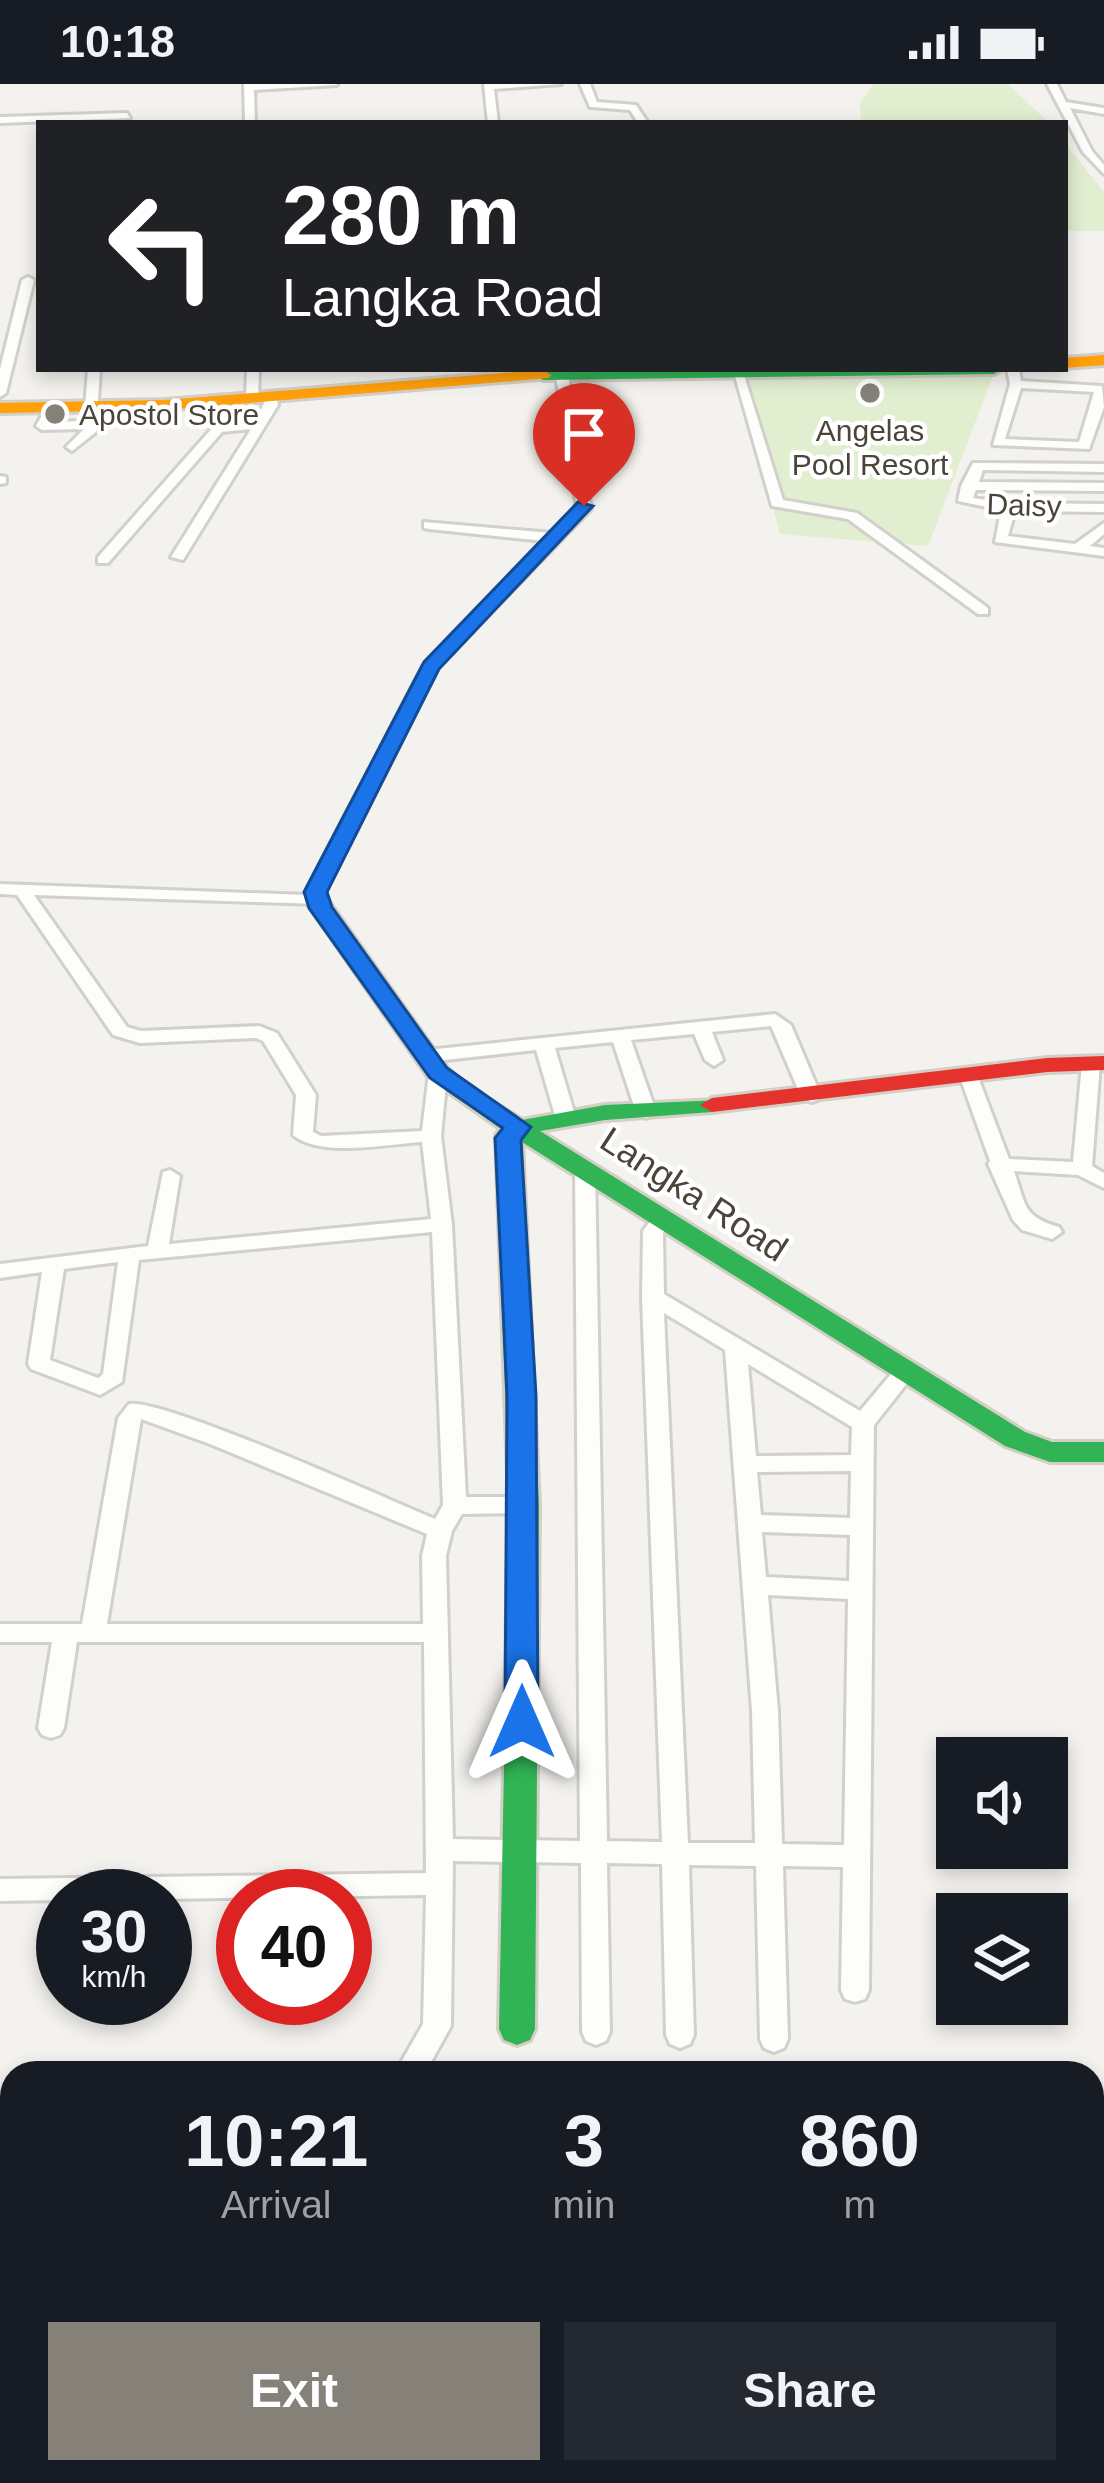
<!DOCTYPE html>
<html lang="en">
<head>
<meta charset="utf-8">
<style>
	:root { --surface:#171b24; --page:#242831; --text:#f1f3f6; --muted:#9ea1a6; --accent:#868178 }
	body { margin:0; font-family:Helvetica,sans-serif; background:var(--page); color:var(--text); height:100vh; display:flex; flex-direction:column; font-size:45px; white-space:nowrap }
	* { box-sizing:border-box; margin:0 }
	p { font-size:39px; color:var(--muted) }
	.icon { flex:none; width:66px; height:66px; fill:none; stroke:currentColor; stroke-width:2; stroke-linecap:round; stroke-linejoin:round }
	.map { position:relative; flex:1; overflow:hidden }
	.side { position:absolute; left:0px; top:1977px; width:1104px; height:423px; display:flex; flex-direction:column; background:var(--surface); border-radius:36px 36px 0 0; box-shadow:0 6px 18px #0003 }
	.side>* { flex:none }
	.top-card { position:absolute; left:36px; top:36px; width:1032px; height:252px; border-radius:0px; box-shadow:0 6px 18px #0003; background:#202124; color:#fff; overflow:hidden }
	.controls { position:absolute; left:936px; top:1653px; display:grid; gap:24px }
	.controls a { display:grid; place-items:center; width:132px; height:132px; border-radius:0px; background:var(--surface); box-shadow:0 6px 18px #0003; font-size:60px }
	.speed { position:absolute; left:36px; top:1785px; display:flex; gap:24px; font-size:60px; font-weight:700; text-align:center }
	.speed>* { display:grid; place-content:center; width:156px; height:156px; border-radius:50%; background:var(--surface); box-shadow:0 6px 18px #0003; line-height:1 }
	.speed small { font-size:30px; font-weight:400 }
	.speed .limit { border:18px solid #d22; background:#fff; color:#111 }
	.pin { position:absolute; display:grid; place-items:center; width:102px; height:102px; color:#fff; margin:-123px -51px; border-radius:50% 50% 50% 0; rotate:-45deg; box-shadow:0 0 12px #0007 }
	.pin .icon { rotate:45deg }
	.me { position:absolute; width:132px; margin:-66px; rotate:0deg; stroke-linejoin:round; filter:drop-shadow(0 0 9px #0008) }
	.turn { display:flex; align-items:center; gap:42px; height:252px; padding:0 48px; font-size:54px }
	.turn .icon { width:156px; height:156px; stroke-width:2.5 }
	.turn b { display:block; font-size:84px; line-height:102px }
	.eta { display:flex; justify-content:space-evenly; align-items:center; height:204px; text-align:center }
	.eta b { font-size:72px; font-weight:600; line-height:84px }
	.button { display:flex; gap:24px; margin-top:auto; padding:24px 48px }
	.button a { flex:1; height:138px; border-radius:0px; background:var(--accent); color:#fff; font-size:48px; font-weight:600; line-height:138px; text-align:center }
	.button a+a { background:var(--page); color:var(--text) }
	.status { display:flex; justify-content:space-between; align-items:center; height:84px; padding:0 60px; background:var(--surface); direction:ltr }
	.status svg { height:33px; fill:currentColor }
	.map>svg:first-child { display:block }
	.green { fill:#e1eecf }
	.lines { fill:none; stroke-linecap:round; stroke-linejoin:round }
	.street-casing { stroke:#d2d0cb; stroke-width:6 }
	.fast-casing { stroke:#d3cfc5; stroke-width:6 }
	.slow-casing { stroke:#d3cfc5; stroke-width:6 }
	.jam-casing { stroke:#d3cfc5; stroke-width:6 }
	.street { fill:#fdfdfc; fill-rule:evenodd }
	.fast { fill:#30b455; fill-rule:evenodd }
	.slow { fill:#ff9f0a; fill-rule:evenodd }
	.jam { fill:#e5322d; fill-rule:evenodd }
	.route { fill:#1a73e8; stroke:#114b97; stroke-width:3 }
	.poi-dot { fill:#868178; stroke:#fff; stroke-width:4.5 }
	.labels { text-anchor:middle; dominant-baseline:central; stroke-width:9; stroke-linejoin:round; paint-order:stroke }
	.far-poi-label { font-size:30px; fill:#4b4439; stroke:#fff; text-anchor:start }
	.far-street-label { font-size:30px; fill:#4b4439; stroke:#fff }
	.street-label { font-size:36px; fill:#4b4439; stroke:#fff }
</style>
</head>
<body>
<div class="status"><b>10:18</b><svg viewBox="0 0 49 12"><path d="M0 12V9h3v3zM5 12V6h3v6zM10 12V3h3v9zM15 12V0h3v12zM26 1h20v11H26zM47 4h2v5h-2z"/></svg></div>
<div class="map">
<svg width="1104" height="2399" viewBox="0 0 1104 2399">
	<rect width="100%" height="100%" fill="#f4f2ee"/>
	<!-- green -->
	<path class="green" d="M873,0H1008L1049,39H861L860,19Z
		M1065,59L1104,108V147H1065Z
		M994,289L928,462L780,450L737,292Z"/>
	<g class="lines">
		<!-- street casing -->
		<g class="street-casing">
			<path id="street" d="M244,0H336L337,1L254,6L255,39H245Z
				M484,0H561L494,5L498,39H488Z
				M580,0H590L597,18L636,21L648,39H638L630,26L590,23Z
				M1047,0H1057L1066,18L1104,24V30L1070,24L1092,67L1104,81V90L1083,68Z
				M127,29L130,34L0,39V33Z
				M28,193L34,196L6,309L0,313V285L22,196Z
				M88,285H100L96,348L72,367L66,363L84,345L42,346L36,342L47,322L51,321L57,325L50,338L84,337Z
				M247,285H259L258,315L252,319L246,315Z
				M555,285H567L591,425L437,584L326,803L322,820L34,811L127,943L141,947L259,942L277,949L316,1011L313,1048L321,1052L422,1047L429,989L438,983L447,989L441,1052L452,1141L466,1413H524L532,1415L536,1421L532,1427L524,1429L462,1430L452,1447L446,1472L453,1755L580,1757L575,1082L578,1078L585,1076L595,1082L607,1757L662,1758L642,1213L643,1147C649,1138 657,1129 667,1127L677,1133L663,1149L664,1210L860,1327L897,1283H913L916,1288L874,1341L869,1906L865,1915L855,1918L845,1915L841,1906L843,1783L783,1782L788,1955L784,1964L774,1968L764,1964L760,1955L756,1782L689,1781L694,1951L690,1960L680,1964L670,1960L666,1951L662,1780L607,1779L610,1948L606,1957L596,1961L586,1957L582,1948L581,1779L453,1777L451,1942L425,1989H395L423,1940L426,1811L165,1815V1812H63V1816L0,1817V1795L426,1789L424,1558H77L64,1644L60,1651L51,1654L42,1651L38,1644L52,1558H0V1540H82L118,1334L129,1320C161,1313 389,1416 435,1435L443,1421L432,1148L139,1176L122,1298L100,1311L31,1285L28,1280L42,1188L0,1194V1180L148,1162L163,1088L170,1086L180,1092L169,1160L431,1135L422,1058C387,1060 320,1074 293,1051L296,1011L263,957L256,954L140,959L113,951L17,811L0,810V800L308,811V803L423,582L545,457L429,445L424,444V438L552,449L577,424ZM118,1178L103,1290L98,1294L50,1276L64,1185ZM664,1229L725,1266L752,1627L755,1759H688ZM748,1280L852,1343L851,1371L756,1372ZM141,1335L210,1360L427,1450L422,1472L423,1540H107ZM851,1387L850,1434L761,1431L757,1388ZM762,1448L850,1451L849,1497L766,1493ZM768,1511L848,1515L844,1761L782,1760L778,1627Z
				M733,285L743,288L783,416L857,429L988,524V530H978L848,435L772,422Z
				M1007,285H1019L1021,297L1102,302L1104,323L1089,365L993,361L1010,300ZM1021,304L1094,308L1079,358L1005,355Z
				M268,310H276L278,321L183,476L171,473L251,345L222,348L108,479H98V473L214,342L256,337Z
				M973,379L1104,380V388L983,386L979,398L1104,399V407L976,406L973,414L1009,419L1104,420V428L1015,427L1008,452L1075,460L1104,439V450L1090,462L1104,464V472L995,458L1001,426L958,417L961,402Z
				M0,392L6,393V399L0,400Z
				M775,930L791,941L821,1012L818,1016L811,1018L801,1012L771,942L712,948L723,976L714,982L705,976L694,950L631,956L656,1028L646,1034L636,1028L613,958L555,964L576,1035L566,1041L556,1035L536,966L427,978L418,972L427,966Z
				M1091,973L1100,979L1092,1082L1104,1089V1104L1078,1091L1014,1087C1026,1121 1022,1132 1059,1143L1062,1148L1052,1155L1022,1146L1013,1136L988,1080L990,1077L960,993L969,987L978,993L1009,1075L1073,1078L1082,979Z
				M12,2024V2050L0,2051V2025Z
				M0,2125H12V2153H0Z"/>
		</g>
		<!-- fast casing -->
		<g class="fast-casing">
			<path id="fast" d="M643,285H1002L994,290L543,296L535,291L543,286Z
				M316,809L324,811L447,984L464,1000L522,1036L605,1021L721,1016L724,1021L712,1028L605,1036L540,1047L1025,1348L1052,1358H1104V1378H1050L1005,1362L522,1058L539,1421L535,1945L530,1956L517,1961L504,1956L499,1945L509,1421L496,1051L501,1045L429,994L305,816Z"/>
		</g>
		<!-- slow casing -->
		<g class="slow-casing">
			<path id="slow" d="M1104,271V281L1065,284V274Z
				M543,286L551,291L549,294L165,326L0,329V319L165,316Z"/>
		</g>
		<!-- jam casing -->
		<g class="jam-casing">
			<path id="jam" d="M1104,972V986L1047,988L712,1028L700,1021L712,1014L1047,974Z"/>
		</g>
		<!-- street -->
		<use href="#street" class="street"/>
		<!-- fast -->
		<use href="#fast" class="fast"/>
		<!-- slow -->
		<use href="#slow" class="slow"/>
		<!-- jam -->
		<use href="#jam" class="jam"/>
	</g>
	<!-- route -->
	<path class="route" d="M578,418L593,422L439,585L327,808L332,823L447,984L531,1043L521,1056L536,1312L538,1638L533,1647L522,1651L510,1647L505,1638L507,1312L495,1054L503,1044L430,994L309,824L304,808L424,578Z"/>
	<!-- markers -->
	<g class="poi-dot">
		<circle cx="870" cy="309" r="12"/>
		<circle cx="55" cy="330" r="12"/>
	</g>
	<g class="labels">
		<!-- far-poi labels -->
		<g class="far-poi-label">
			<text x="79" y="330">Apostol Store</text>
			<text x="870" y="346" text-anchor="middle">Angelas<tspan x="870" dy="34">Pool Resort</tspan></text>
		</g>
		<!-- far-street labels -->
		<g class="far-street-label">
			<text transform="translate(1024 421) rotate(2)">Daisy</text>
		</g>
		<!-- street labels -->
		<g class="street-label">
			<text transform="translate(694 1110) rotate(33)">Langka Road</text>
		</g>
	</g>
</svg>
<div class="controls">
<a><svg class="icon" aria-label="sound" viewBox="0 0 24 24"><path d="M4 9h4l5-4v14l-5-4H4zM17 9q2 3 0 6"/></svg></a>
<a><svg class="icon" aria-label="layers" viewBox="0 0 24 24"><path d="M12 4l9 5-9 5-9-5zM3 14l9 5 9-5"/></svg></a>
</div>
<div class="speed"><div>30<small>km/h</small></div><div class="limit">40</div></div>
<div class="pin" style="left:584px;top:422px;background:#d93025"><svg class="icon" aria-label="arrive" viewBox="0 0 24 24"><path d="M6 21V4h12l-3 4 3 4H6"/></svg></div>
<svg class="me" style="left:522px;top:1638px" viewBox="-20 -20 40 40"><path d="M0-17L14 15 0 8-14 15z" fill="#1a73e8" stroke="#fff" stroke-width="4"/></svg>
<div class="top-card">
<div class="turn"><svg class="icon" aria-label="left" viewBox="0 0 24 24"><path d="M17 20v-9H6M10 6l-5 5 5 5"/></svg><div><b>280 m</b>Langka Road</div></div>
</div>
<section class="side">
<div class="eta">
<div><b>10:21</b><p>Arrival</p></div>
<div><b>3</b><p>min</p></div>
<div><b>860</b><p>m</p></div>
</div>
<div class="button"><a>Exit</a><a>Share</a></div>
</section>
</div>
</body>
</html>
